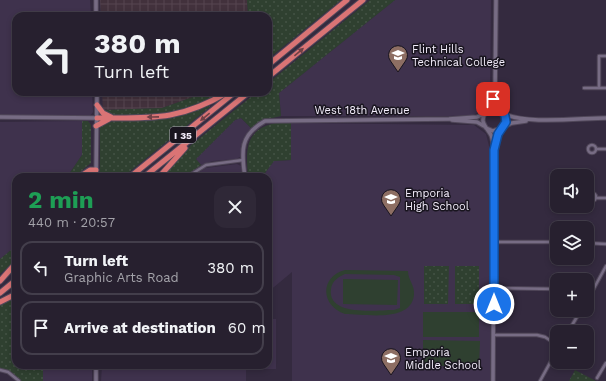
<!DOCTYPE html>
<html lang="en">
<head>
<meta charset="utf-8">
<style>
	:root { --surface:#27202f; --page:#2f2837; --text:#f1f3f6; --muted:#a4a3aa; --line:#433e4b }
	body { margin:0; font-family:"Work Sans",sans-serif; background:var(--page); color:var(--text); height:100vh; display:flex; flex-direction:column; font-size:15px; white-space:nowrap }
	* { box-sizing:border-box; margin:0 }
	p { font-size:13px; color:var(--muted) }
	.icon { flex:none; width:22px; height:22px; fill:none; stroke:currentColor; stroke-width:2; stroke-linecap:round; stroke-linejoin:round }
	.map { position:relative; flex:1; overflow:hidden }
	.side { position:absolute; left:12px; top:173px; width:260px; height:196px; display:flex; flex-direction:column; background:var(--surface); border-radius:12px; box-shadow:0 2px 6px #0003,0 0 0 1px var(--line) }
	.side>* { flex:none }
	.top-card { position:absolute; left:12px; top:12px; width:260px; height:84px; border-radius:12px; box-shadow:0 2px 6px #0003,0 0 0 1px var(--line); background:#27202f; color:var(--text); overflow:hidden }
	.buttons { position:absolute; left:550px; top:169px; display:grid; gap:8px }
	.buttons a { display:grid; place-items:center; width:44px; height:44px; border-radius:8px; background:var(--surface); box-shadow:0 2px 6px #0003,0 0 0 1px var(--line); font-size:20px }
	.pin { position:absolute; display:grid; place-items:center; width:34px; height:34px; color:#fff; margin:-17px; border-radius:8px; box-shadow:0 2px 6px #0006 }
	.me { position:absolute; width:44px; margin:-22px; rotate:0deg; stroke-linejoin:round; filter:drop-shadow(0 0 3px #0008) }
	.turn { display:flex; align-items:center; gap:14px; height:84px; padding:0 16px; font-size:18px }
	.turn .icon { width:52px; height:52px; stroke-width:2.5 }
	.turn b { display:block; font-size:28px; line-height:34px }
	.round { display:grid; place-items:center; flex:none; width:42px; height:42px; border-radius:12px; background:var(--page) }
	.overview { display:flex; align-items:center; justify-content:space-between; height:68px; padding:0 16px }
	h1 { font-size:24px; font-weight:700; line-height:30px; color:#1e9e55 }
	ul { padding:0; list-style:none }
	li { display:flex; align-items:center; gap:12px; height:54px; margin:0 8px 6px; padding:0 8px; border:2px solid var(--line); border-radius:12px }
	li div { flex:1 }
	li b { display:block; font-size:15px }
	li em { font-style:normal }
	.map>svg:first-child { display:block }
	.built { fill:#3f324d }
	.industrial { fill:url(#industrial-grid) }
	.grass { fill:url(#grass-dots) }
	.garden { fill:#2f4030; fill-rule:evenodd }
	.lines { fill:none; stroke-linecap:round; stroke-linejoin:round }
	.street-casing { stroke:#504759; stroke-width:4.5 }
	.secondary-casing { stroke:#504759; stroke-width:5.5 }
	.highway-casing { stroke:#504759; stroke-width:7 }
	.street { stroke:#776c84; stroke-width:2.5 }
	.secondary { stroke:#776c84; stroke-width:3.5 }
	.highway { stroke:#da7475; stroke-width:5 }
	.oneway { fill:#704046 }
	.route-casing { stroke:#114b97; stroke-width:10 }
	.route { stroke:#1a73e8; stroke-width:7 }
	.labels { text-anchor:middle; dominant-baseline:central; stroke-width:3; stroke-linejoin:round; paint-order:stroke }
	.shield { fill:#19151f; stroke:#b2adba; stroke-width:1 }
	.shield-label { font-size:10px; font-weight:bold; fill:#f4eefc }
	.poi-label { font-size:11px; fill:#f4eefc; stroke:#19151f; text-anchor:start }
	.street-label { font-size:11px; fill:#f4eefc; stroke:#19151f }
</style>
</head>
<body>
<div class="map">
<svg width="606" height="381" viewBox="0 0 606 381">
	<defs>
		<pattern id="industrial-grid" width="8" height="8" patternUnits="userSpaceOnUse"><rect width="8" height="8" fill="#42313c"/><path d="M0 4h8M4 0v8" fill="none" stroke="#55454f"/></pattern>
		<pattern id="grass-dots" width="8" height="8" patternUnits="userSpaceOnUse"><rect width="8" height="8" fill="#2f4030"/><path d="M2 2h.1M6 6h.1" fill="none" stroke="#445345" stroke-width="1.8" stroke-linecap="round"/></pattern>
	</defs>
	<rect width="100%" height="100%" fill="#342a3f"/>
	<!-- built -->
	<path class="built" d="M0,0H90L91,16H16V92H92L93,112L90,116H0Z
		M395,0H491L490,99L486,109L473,115L449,116H281L279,93Z
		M241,118L251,128L243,141L240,157L236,159L213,161L201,165L196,159L235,120Z
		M82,121V155L67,177H16V246L0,259V122Z
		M291,123L474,125L486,134L490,150V381H292V272L268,292V295V177H262L274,161L291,160Z
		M237,164L241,166L242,177H191L206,168Z
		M268,319H276V369H246V381H101L102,365H268Z
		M43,365H92V381H43Z"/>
	<!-- industrial -->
	<path class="industrial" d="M100,0H247L248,16H101Z
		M102,92H207L162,108L103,110Z"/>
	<!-- grass -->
	<path class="grass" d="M247,0H341L268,59V16H248Z
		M370,0H395L279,93L281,116L264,120L251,128L241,118L235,120L196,159L201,165L184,177H160L191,145L257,92H268V83Z
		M207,92H223C186,115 152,116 110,116L103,110L162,108Z
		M209,105L210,107L123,177H100V126C117,116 139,122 158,119C176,117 192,112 209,105Z
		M82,121H88L91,125V163L74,177H67L82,155Z
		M275,123H291V160L274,161L262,177H248C246,151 244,130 275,123Z
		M16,246V260L0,274V259Z
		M424,266H449L448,304H424Z
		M455,266H479V304H455Z
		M16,297V365H43V381H21L10,371L0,369V305Z
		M575,370L596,381H569Z"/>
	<!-- garden -->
	<path class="garden" d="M345,270L408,271C408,280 415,285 414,295C411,323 365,314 345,314C321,306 319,277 345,270ZM345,274L394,275L400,277V308L394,310C377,310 327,317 331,289C332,281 338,277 345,274Z
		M343,279L398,280L397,305L343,304Z
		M423,312H479V337H423Z
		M423,340L480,341L479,366H423Z"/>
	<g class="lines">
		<!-- street casing -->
		<g class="street-casing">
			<path id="street" d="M584,88H606
				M599,88V56H606
				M588 149a4 4 0 1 1 8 0a4 4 0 1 1-8 0Z
				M597,149H606
				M187,177L206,165L243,160
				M588 197a4 4 0 1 1 8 0a4 4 0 1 1-8 0Z
				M596,198H606
				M494,242H557
				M587,243L606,244
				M494,288L557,289
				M587,301L606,266
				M568,332L581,310
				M494,335H537L545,337L557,345
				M0,370L8,372L19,381
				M597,378L606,363
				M540,381L557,350"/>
		</g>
		<!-- secondary casing -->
		<g class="secondary-casing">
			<path id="secondary" d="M96,0V16
				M495,96L502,111
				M488,111L495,96L496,0
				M503,113C522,125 582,118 606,118
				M0,117L97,118
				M452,120L477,122L484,126
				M505,126L512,123L526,121
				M486,128L493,131L503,128L506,122C506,106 482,105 483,121C484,126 488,130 491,135C493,139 493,145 494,150
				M96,177L97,92
				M245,177C241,151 240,135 265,121L449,119L477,117L486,113
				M96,365V381
				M493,381L494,157L497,137L500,130"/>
		</g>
		<!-- highway casing -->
		<g class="highway-casing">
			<path id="highway" d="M268,65L347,0
				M268,77L363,0
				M97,105L103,113L111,117
				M97,118C152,118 179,121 228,92
				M96,126L109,119
				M79,177L90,170H96
				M130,177L235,92
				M144,177L249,92
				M159,177L185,148
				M0,281L16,263
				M0,293L16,280
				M0,302L16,294"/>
		</g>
		<!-- street -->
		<use href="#street" class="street"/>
		<!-- secondary -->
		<use href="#secondary" class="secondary"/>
		<!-- highway -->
		<use href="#highway" class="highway"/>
	</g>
	<!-- one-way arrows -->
	<defs><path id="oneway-solid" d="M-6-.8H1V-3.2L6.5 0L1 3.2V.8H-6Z"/></defs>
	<g class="oneway">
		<use href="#oneway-solid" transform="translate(299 52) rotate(-40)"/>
		<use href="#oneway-solid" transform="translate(153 117) rotate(179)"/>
		<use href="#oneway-solid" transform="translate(205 117) rotate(141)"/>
	</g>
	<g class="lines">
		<!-- route casing -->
		<g class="route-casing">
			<path id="route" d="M493,99L495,96L505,116L506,122L498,134L494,150V304"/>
		</g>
		<!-- route -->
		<use href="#route" class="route"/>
	</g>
	<!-- icons -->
	<defs>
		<g id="university-pin" transform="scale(1)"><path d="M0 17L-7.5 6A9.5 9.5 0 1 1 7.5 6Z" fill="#8d6e63" stroke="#19151f"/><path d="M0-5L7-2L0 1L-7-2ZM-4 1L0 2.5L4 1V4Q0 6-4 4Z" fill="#fff"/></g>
		<g id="school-pin" transform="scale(1)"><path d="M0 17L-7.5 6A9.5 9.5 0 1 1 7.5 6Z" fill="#8d6e63" stroke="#19151f"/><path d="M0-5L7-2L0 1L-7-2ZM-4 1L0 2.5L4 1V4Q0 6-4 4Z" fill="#fff"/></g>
	</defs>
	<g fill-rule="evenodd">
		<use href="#university-pin" x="398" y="55"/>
		<use href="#school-pin" x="391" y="199"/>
		<use href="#school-pin" x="391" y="358"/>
	</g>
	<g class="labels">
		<!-- shield labels -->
		<rect class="shield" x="170" y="127" width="26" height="16" rx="3"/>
		<g class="shield-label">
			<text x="183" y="135">I 35</text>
		</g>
		<!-- poi labels -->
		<g class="poi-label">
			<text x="412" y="49">Flint Hills<tspan x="412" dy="13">Technical College</tspan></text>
			<text x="405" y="193">Emporia<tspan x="405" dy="13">High School</tspan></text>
			<text x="405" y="352">Emporia<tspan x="405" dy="13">Middle School</tspan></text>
		</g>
		<!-- street labels -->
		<g class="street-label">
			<text x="362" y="110">West 18th Avenue</text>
		</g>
	</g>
</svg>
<div class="buttons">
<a><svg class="icon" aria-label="sound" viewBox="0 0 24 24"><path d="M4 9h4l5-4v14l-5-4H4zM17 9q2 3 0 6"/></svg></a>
<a><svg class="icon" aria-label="layers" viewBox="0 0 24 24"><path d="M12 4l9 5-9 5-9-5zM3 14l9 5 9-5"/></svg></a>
<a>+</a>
<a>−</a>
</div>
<div class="pin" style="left:493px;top:99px;background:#d93025"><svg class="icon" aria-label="arrive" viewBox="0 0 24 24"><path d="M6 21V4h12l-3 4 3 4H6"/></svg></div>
<svg class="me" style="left:494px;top:304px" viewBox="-20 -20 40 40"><circle r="17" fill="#1a73e8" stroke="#fff" stroke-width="3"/><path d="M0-11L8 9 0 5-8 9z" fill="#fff"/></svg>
<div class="top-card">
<div class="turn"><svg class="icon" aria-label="left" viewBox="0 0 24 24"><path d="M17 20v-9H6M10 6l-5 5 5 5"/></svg><div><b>380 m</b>Turn left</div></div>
</div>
<section class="side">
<div class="overview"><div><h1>2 min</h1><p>440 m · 20:57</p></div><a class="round"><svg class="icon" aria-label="close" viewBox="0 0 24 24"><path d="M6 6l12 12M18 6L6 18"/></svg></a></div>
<ul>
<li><svg class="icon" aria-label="left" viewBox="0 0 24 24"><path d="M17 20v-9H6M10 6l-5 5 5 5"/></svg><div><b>Turn left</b><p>Graphic Arts Road</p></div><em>380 m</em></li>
<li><svg class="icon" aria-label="arrive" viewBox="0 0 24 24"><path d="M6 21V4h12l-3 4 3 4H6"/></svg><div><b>Arrive at destination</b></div><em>60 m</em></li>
</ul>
</section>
</div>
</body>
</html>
